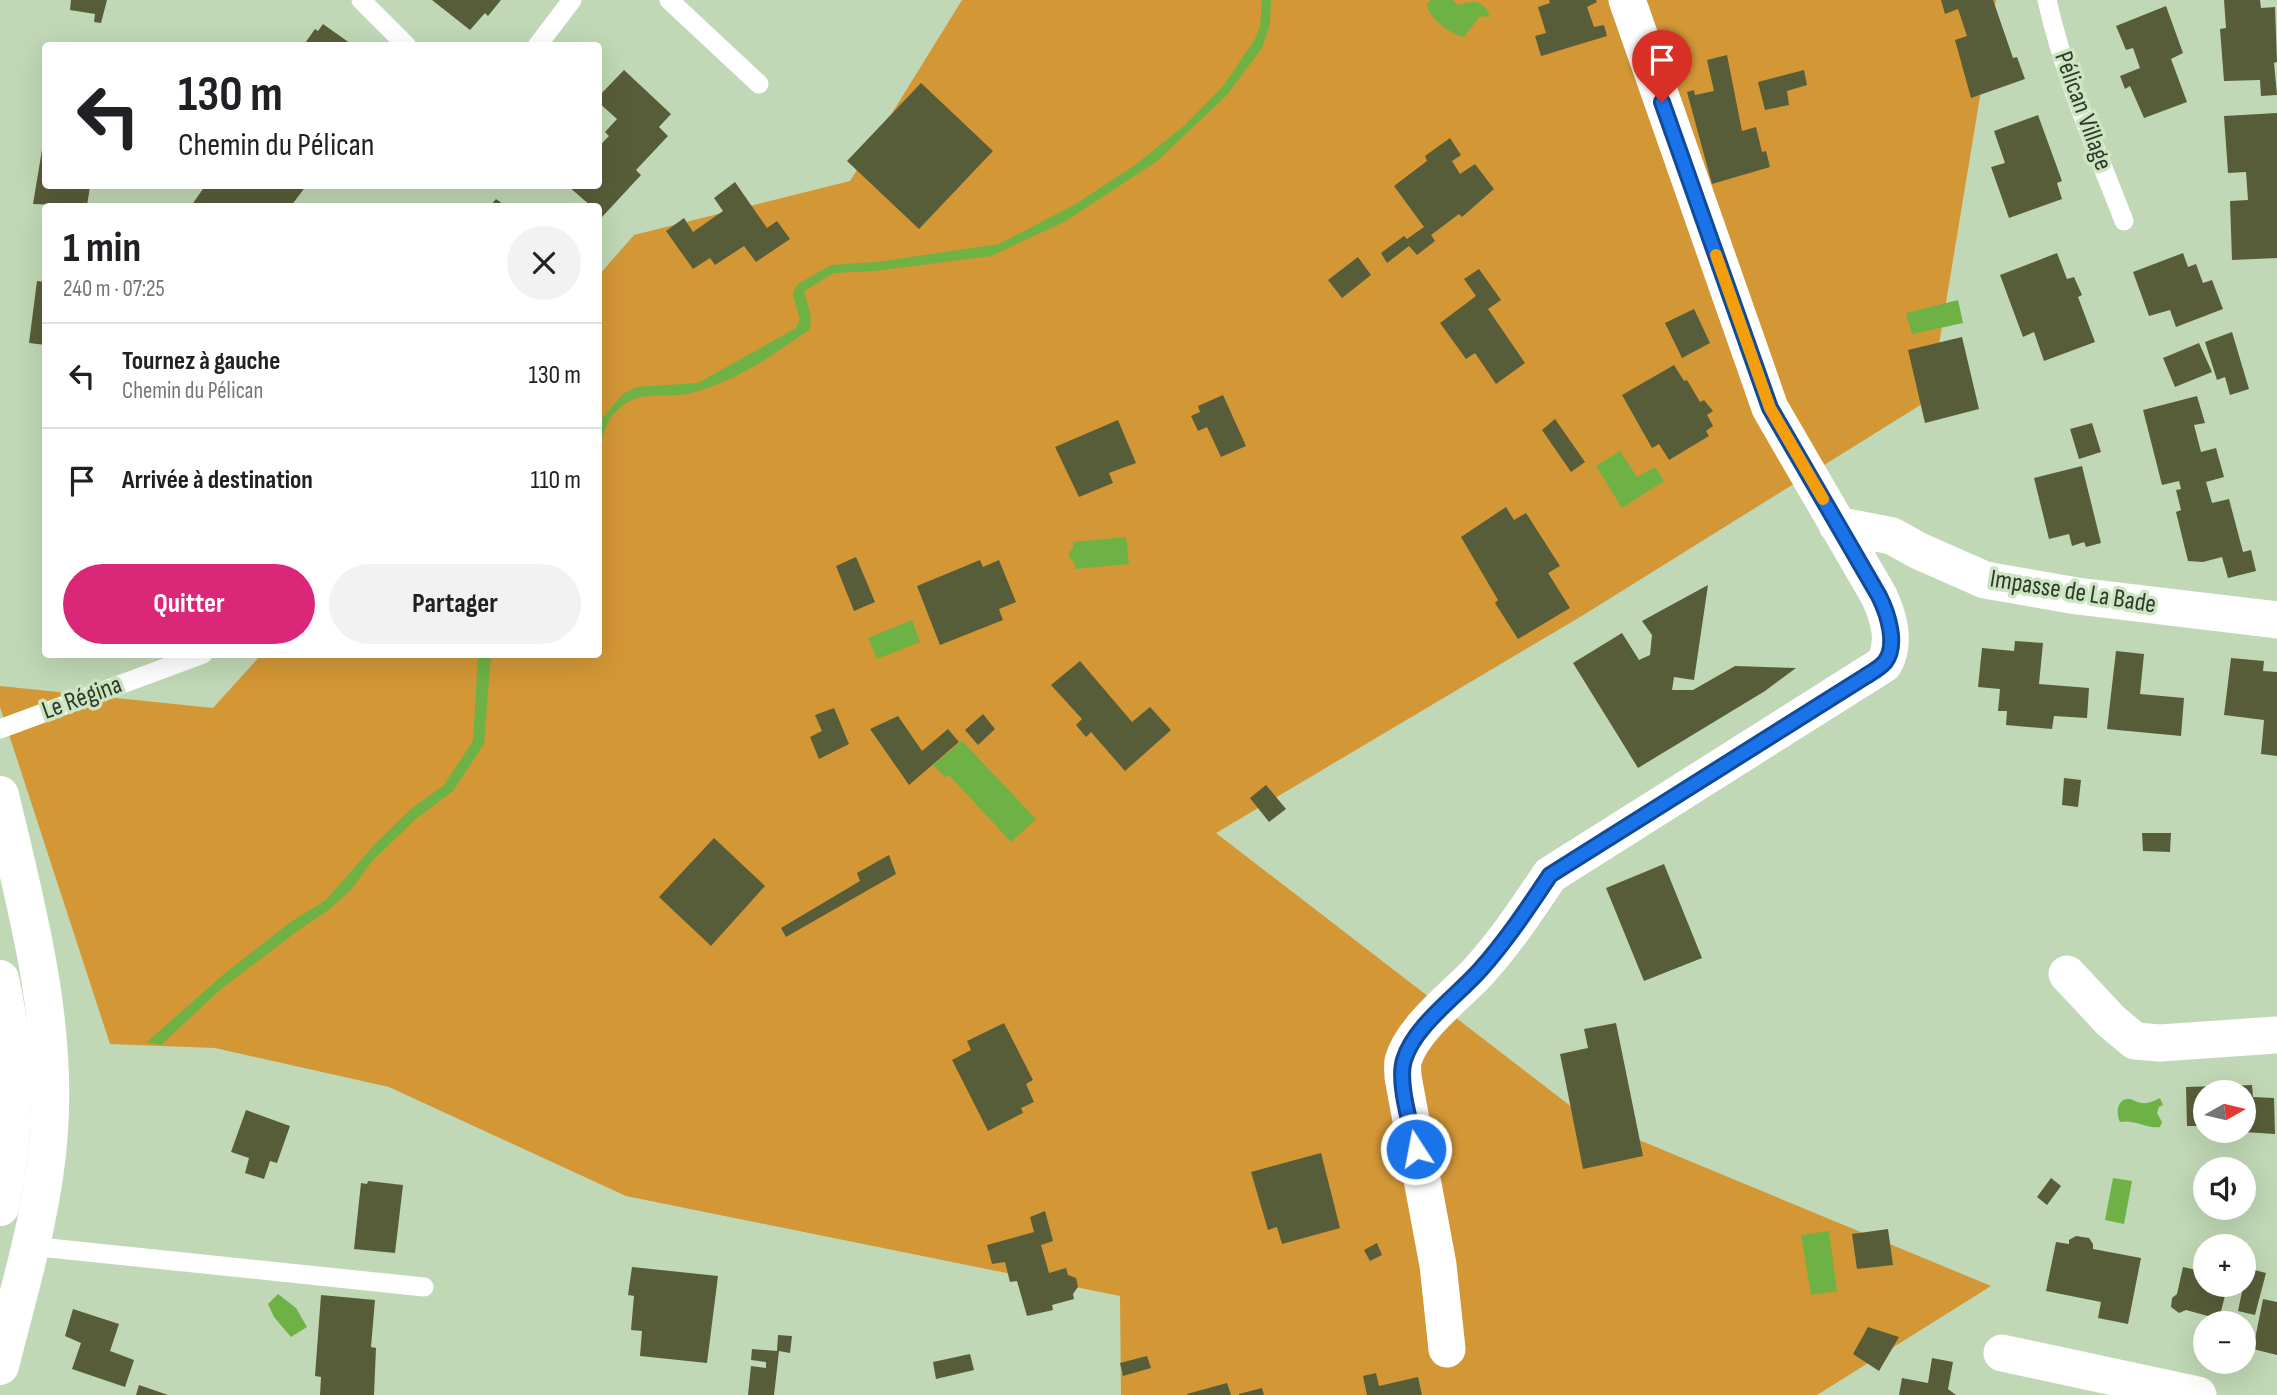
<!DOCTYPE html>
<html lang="fr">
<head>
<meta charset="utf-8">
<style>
	:root { --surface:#fff; --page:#f2f2f2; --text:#202124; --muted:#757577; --line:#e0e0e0; --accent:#db2777 }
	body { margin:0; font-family:"Sofia Sans Condensed",sans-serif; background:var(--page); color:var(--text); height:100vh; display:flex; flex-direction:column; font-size:26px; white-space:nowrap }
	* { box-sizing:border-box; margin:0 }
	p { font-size:23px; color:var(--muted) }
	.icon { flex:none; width:38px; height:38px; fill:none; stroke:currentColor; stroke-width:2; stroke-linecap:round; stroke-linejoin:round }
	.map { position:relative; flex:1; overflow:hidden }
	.side { position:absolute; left:42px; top:203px; width:560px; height:455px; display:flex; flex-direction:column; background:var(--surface); border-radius:7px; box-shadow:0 7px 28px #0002 }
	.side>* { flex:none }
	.banner { position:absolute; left:42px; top:42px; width:560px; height:147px; border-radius:7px; box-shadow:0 7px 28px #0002; background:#fff; color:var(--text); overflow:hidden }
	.needle { width:46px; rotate:82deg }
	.fabs { position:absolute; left:2193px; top:1080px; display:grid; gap:14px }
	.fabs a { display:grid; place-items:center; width:63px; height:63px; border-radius:50%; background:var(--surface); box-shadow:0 7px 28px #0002; font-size:35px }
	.pin { position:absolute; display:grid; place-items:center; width:60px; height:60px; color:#fff; margin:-72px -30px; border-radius:50% 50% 50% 0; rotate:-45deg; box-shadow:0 0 7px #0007 }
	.pin .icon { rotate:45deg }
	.me { position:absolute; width:77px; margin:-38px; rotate:349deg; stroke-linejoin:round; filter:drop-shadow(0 0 5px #0008) }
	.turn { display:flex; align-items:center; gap:24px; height:147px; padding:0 21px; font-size:32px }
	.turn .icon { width:91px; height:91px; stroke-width:2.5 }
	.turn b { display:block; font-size:49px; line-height:60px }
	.round { display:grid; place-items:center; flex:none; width:74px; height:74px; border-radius:37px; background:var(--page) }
	.headline { display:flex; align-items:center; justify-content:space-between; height:119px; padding:0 21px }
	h1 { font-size:42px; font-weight:700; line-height:52px }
	.button { display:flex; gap:14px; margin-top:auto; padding:14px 21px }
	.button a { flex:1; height:80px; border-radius:42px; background:var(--accent); color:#fff; font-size:28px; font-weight:700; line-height:80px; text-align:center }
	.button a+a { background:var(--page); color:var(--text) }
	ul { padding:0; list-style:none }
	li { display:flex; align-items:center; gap:21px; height:105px; padding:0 21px; border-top:2px solid var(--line) }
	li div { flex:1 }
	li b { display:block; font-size:26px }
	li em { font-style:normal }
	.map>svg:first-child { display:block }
	.green { fill:#d39736 }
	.water { fill:#6eb245 }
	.building { fill:#585d39 }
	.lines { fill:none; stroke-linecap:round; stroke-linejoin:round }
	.lane { stroke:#fff; stroke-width:19 }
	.street { stroke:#fff; stroke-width:37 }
	.secondary { stroke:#fff; stroke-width:38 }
	.route-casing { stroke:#114b97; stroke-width:18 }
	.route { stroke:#1a73e8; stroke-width:12 }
	.slow { stroke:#f59e0b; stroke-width:12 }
	.labels { text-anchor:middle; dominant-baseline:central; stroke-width:7; stroke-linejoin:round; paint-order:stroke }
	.street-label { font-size:26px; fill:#303a2c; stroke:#cde6c2 }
</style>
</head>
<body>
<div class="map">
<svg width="2277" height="1395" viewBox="0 0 2277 1395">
	<rect width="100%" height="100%" fill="#c0d8b5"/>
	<!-- green -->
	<path class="green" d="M962,0H1996L1930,399L1585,614L1216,833L1586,1118L1991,1286L1817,1395H1121L1120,1296L626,1196L389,1087L215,1048L110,1044L0,707V686L213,708L261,655L598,654L599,275L634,235L850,181Z"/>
	<!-- water -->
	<path class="water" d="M1262,0H1271L1270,24L1262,48L1226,96L1156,162L1064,222L991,256L874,271L834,273L804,291C807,303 814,318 809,330C772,356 734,382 691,393C668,399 643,390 623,405C605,419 602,436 599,457V422L623,394L636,387L698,383L796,328L800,319L793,295L794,290L798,284L831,265L877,262L999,244L1074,205L1135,165L1185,125L1224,85L1255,39L1260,26Z
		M1431,0H1452L1458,5C1475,0 1483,0 1490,17L1480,16L1464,37C1451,35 1428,18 1427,4Z
		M1958,300L1963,323L1912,334L1906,313Z
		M1620,451L1637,477L1655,467L1664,481L1622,508L1596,466Z
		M1126,537L1129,564L1075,569L1074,562L1069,557V552L1073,549V542Z
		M912,620L920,642L877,659L868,638Z
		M478,655H491L484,744L453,791L417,818L394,840L372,861L351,890L327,911L296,932L221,989L161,1045L147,1042L224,974L292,921L326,900L375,844L411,809L444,785L473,741Z
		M962,741L1036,819L1011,842L949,775L945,777L933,765Z
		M2160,1098L2163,1105L2159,1107L2157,1113L2162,1122L2160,1127C2147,1129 2135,1119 2120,1122C2116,1114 2116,1098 2130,1099C2134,1100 2138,1103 2142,1103C2148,1104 2154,1101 2160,1098Z
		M2113,1178L2132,1181L2124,1224L2105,1220Z
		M1829,1231L1837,1291L1811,1295L1801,1235Z
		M278,1294L296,1308L307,1327L291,1337L274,1317L268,1304Z"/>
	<!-- building -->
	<path class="building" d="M71,0H107L101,23L94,22L95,14L70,10Z
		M432,0H501L488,16L485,13L470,30Z
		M1549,0H1596L1597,2L1587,7L1594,27L1604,25L1607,36L1541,56L1535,36L1546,33L1538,7L1550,3Z
		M1941,0H1993L2013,58L2017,57L2025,79L1971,98L1955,40L1967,36L1958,9L1945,14Z
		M2224,0H2260L2261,8L2275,7L2277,62L2274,63L2277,95L2261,96L2260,80L2224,81L2220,29L2226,28Z
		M2166,6L2183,53L2171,59L2187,102L2144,118L2130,86L2125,89L2120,76L2140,68L2133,48L2126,50L2116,26Z
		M323,24L354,46H303L315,29L318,31Z
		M1727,55L1742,131L1756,127L1762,152L1766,151L1770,167L1712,184L1687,92L1694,90L1695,95L1714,91L1707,60Z
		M624,70L671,114L659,127L668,136L636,170L641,175L602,217L598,214V206H591L568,186H598V147L609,136L605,132L617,119L598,102V97Z
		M1804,70L1807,85L1787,91L1789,105L1765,110L1758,82Z
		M921,83L993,151L919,229L847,161Z
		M2277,113V258L2232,260L2230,201L2248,200L2246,172L2228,173L2224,116Z
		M2038,115L2062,181L2057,183L2062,199L2009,218L1991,167L2005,163L1994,131Z
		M44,138L46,186H90L87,206L33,204Z
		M1450,138L1461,155L1452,161L1460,174L1475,164L1494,189L1462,217L1459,214L1431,235L1435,241L1417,255L1409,246L1387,263L1381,253L1404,236L1407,239L1424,227L1394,186L1427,161L1425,156Z
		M735,182L767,228L777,221L790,239L756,262L744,246L715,265L710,258L693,269L666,231L684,218L693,232L723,211L714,198Z
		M205,186H306L291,206H191Z
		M496,199L506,206H490Z
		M2057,253L2067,279L2074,277L2082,295L2078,297L2095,342L2044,361L2034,332L2023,337L2000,275Z
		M2183,253L2188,267L2196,264L2203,283L2212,280L2223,309L2176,327L2170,310L2149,316L2133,272Z
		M1358,257L1371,275L1342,298L1328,280Z
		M1479,269L1501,300L1488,309L1525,363L1496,384L1475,353L1466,359L1440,323L1476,296L1464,279Z
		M37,281L46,282V345L29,343Z
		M1694,309L1710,343L1682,358L1665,323Z
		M2232,332L2249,389L2230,395L2225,377L2217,380L2205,342Z
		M1962,337L1979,409L1925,423L1908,350Z
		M2199,343L2212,372L2175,387L2163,358Z
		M1674,365L1684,381L1687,380L1700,402L1704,400L1713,411L1707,415L1713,426L1706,431L1709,436L1669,460L1659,444L1652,448L1622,395Z
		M1223,395L1246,446L1221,457L1207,427L1198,431L1191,416L1200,412L1198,406Z
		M2197,396L2205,423L2194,425L2201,452L2216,448L2224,477L2206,482L2212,503L2229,499L2243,552L2251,550L2256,571L2228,578L2222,557L2203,562L2188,561L2176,512L2181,510L2176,490L2181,489L2179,481L2162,485L2143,410Z
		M1555,419L1585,462L1571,472L1542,430Z
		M1118,420L1136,463L1109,473L1113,483L1079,497L1055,447Z
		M2092,423L2101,452L2079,459L2070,429Z
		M2082,466L2101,543L2086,547L2084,542L2072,546L2069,534L2049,539L2034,478Z
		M1506,507L1514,520L1526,513L1560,566L1548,573L1570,608L1518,639L1495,603L1498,600L1461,537Z
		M856,557L875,602L854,611L836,566Z
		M980,560L983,567L999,560L1016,602L999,609L1003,620L940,645L917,586Z
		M1708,585L1694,680L1674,677L1672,690H1693L1735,666L1796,668L1765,691L1638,768L1573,663L1622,633L1639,660L1650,655L1652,635L1642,621Z
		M2015,641L2043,643L2039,684L2089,688L2087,718L2054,716L2052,729L2006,725L2007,711H1998L2000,689L1978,687L1982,648L2014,651Z
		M2116,651L2144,654L2140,694L2184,698L2181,736L2107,729Z
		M2231,658L2264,661L2263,671L2277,672V756L2261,754L2264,720L2224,715Z
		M1080,661L1132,722L1150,707L1171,730L1125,771L1091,732L1086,737L1076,725L1082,719L1051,685Z
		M834,708L849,744L819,759L810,737L822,731L815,715Z
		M983,714L995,729L978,745L965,730Z
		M898,716L922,751L948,729L959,742L909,785L870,729Z
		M2064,778L2081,780L2078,807L2062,805Z
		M1266,785L1286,809L1269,822L1250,798Z
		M2142,833H2171L2170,852L2143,851Z
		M714,838L765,886L711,946L659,897Z
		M889,855L896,874L786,937L781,928L860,881L857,873Z
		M1664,864L1702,958L1644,981L1606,888Z
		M1004,1023L1033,1080L1026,1084L1034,1102L1021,1108L1023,1113L988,1131L952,1060L971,1050L967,1041Z
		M1616,1023L1643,1156L1583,1169L1560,1054L1588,1048L1584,1029Z
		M2252,1085L2253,1097L2274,1098L2275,1134L2244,1132V1092H2205V1119H2198V1126H2187L2186,1087Z
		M246,1110L290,1126L277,1163L270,1161L264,1179L245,1173L249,1158L231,1152Z
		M1321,1153L1340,1228L1282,1244L1277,1227L1268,1230L1251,1172Z
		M2051,1178L2061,1186L2047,1205L2037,1197Z
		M368,1181L403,1185L395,1253L354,1249L361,1183L367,1184Z
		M1045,1211L1053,1241L1041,1245L1049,1273L1066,1268L1068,1275L1076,1278L1078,1287L1073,1294L1074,1299L1052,1305L1053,1310L1027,1316L1017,1281L1010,1282L1005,1262L992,1264L987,1245L1034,1232L1030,1217Z
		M1888,1229L1893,1265L1857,1269L1852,1234Z
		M2076,1236L2089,1238L2093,1244V1249L2141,1258L2128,1324L2098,1318L2101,1302L2046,1291L2056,1242L2069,1244V1240Z
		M1377,1243L1382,1255L1370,1261L1364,1250Z
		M632,1267L718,1276L707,1363L640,1356L642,1331L631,1330L634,1296L628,1295Z
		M2183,1267L2205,1272V1284H2228L2219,1319L2186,1310L2179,1313L2171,1307L2172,1298L2177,1294Z
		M2247,1268L2266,1273L2255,1315L2238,1311Z
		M321,1295L375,1300L371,1347L376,1348L374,1395H320L321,1377L315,1376Z
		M2263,1299L2277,1302V1355L2253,1349Z
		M73,1309L119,1324L110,1351L134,1360L125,1387L72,1369L81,1343L65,1336Z
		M1868,1327L1899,1337L1879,1371L1853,1354Z
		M778,1335L792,1336L790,1353L779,1351L774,1395H748L751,1366L766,1368V1362L751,1360L752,1349L777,1351Z
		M970,1354L974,1370L936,1379L933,1362Z
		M1147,1356L1151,1368L1123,1376L1120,1363Z
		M1932,1358L1953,1362L1948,1389L1956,1395H1899L1902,1378L1928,1383Z
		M1376,1373L1379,1386L1418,1377L1422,1395H1367L1363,1376Z
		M1227,1383L1231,1395H1188L1187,1394Z
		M139,1385L168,1395H136Z
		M1262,1388L1264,1395H1239V1394Z"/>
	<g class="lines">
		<!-- lane -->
		<path class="lane" d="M361,0L407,46
			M669,0L759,84
			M2047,0C2064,76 2096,149 2124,221
			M537,46L572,0
			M0,729L203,654
			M30,1246L424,1287"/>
		<!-- street -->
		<path class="street" d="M1837,525L1892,536L1919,551L1985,580L2077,596L2277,620
			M2067,974L2111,1021L2135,1041L2160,1043L2277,1035
			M1447,1349L1438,1265L1403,1077C1403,1072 1402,1065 1403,1061C1412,1028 1457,995 1479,971C1506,941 1528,908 1550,875L1884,664C1896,642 1889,618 1879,596L1770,408L1627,0
			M2002,1353L2198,1395"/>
		<!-- secondary -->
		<path class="secondary" d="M0,795C26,905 57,1017 49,1131C44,1211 19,1289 0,1366
			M0,979C17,1055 16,1131 0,1207"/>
	</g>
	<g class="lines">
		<!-- route casing -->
		<g class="route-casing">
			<path id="route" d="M1416,1149C1411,1126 1397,1082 1404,1060C1414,1026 1457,996 1480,970C1506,941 1528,908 1550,875L1866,676C1872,672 1880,668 1885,662C1898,645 1888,614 1879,596L1770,408L1662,102"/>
		</g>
		<!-- route -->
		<use href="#route" class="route"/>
		<!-- slow -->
		<path class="slow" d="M1716,255L1770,408L1823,499"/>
	</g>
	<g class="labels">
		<!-- street labels -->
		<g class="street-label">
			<text transform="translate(2083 111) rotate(70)">Pélican Village</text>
			<text transform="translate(2073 592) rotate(9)">Impasse de La Bade</text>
			<text transform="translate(82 698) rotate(-20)">Le Régina</text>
		</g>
	</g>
</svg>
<div class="fabs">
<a><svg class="needle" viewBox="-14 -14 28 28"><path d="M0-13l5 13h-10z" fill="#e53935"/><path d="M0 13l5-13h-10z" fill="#757577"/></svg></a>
<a><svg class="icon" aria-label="sound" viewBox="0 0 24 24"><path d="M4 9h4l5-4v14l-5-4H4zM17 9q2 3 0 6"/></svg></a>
<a>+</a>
<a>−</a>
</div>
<div class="pin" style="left:1662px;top:102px;background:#d93025"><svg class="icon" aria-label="arrive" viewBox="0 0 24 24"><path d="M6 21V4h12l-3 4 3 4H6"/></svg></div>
<svg class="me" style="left:1416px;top:1149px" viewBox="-20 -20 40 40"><circle r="17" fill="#1a73e8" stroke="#fff" stroke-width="3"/><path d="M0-11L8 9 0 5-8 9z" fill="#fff"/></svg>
<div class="banner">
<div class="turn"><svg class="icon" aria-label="left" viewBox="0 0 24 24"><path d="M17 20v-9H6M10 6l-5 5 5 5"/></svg><div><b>130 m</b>Chemin du Pélican</div></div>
</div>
<section class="side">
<div class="headline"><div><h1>1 min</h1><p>240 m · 07:25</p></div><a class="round"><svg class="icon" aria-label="close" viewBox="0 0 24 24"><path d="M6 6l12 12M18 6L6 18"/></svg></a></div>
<ul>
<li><svg class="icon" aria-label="left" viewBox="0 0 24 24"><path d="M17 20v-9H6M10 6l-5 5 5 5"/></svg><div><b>Tournez à gauche</b><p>Chemin du Pélican</p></div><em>130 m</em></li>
<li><svg class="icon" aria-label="arrive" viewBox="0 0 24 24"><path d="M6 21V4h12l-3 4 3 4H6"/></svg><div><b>Arrivée à destination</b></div><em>110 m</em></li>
</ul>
<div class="button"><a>Quitter</a><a>Partager</a></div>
</section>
</div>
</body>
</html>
